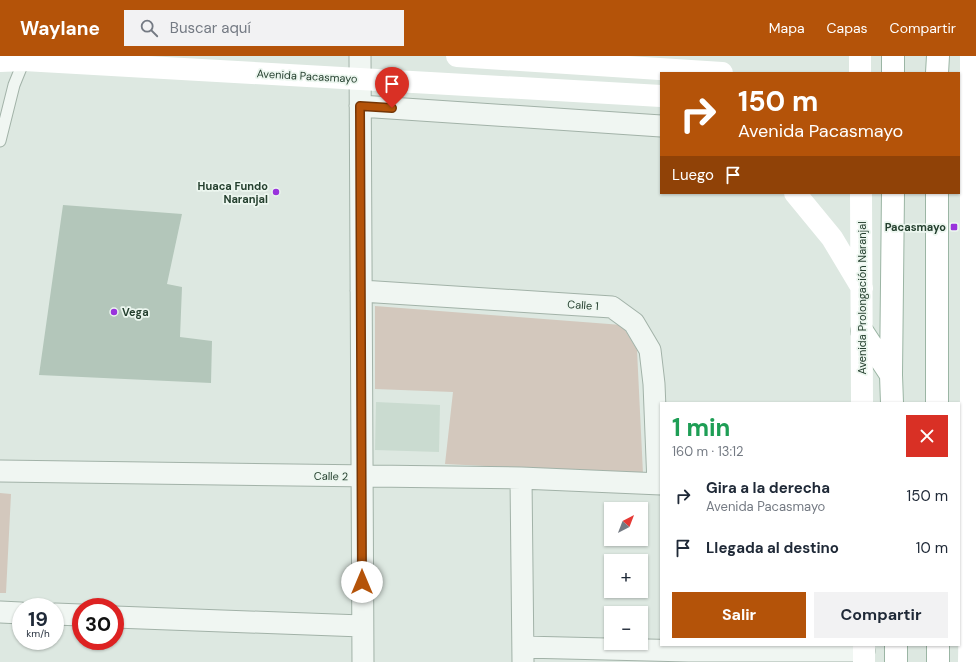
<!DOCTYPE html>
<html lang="es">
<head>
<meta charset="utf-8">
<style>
	:root { --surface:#fff; --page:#f2f2f3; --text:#1f2937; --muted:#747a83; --accent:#b45309 }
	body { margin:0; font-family:"DM Sans",sans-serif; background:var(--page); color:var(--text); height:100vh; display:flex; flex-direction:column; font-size:15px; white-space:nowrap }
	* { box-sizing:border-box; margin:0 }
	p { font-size:13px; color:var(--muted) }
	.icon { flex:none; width:22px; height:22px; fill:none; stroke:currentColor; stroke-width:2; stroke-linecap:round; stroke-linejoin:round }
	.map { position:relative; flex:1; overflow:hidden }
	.details { position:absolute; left:660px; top:346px; width:300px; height:244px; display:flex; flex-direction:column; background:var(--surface); border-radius:0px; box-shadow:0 1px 3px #0004 }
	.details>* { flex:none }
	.guide { position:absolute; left:660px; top:16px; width:300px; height:122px; border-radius:0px; box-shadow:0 1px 3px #0004; background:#b45309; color:#fff; overflow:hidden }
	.needle { width:26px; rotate:42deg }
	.buttons { position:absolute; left:604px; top:446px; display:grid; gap:8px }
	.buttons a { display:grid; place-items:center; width:44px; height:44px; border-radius:0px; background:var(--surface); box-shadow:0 1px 3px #0004; font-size:20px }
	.speed { position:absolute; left:12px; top:542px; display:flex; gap:8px; font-size:20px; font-weight:700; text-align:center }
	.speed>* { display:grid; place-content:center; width:52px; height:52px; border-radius:50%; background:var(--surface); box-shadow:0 1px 3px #0004; line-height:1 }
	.speed small { font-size:10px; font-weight:400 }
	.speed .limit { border:6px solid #d22; background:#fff; color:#111 }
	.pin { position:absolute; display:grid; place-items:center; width:34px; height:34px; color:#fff; margin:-41px -17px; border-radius:50% 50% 50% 0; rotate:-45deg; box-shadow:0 0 4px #0007 }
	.pin .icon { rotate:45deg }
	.me { position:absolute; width:44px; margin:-22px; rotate:0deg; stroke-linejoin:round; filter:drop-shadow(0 0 3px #0008) }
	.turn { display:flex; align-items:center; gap:14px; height:84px; padding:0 12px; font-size:18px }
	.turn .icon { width:52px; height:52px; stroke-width:2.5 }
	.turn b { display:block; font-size:28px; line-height:34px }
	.then { display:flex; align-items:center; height:38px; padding:0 12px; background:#0003; gap:8px; font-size:15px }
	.round { display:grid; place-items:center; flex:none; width:42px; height:42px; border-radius:0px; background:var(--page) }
	.head { display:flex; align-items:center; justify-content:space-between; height:68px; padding:0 12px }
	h1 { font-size:24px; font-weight:700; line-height:30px; color:#1e9e55 }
	.button { display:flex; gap:8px; margin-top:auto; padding:8px 12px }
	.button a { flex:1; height:46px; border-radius:0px; background:var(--accent); color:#fff; font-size:16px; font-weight:700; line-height:46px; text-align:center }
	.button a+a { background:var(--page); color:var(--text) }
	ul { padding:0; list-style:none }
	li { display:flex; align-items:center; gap:12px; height:52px; padding:0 12px }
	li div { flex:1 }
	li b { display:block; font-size:15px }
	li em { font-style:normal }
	header { display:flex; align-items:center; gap:24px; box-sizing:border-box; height:56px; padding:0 20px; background:var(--accent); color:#fff }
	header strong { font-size:19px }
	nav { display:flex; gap:22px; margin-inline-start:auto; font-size:14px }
	.search { width:280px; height:36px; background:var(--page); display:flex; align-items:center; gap:10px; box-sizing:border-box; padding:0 14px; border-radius:0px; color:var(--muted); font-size:15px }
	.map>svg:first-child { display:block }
	.built { fill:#cadbd0 }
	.green { fill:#d3c8bd }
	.building { fill:#b3c6ba }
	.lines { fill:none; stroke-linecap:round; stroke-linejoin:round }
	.lane-casing { stroke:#a2b2a8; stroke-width:13 }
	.street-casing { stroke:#a2b2a8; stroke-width:23 }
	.primary-casing { stroke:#9bb5a4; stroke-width:24 }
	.lane { stroke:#f0f6f2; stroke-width:11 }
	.street { stroke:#f0f6f2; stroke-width:21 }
	.secondary { stroke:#fff; stroke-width:22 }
	.primary { stroke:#fff; stroke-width:22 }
	.route-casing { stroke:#753606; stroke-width:10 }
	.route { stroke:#b45309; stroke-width:7 }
	.poi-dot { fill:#9933dc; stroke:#ecf6ef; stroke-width:1.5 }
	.labels { text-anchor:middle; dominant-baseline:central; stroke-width:3.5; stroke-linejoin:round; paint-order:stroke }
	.street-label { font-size:11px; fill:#25402f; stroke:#ecf6ef }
	.poi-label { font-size:11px; font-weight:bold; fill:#25402f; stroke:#ecf6ef; text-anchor:end }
</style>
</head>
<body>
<header>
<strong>Waylane</strong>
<div class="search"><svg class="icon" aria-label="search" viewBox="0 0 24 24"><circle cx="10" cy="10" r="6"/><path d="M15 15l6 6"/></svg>Buscar aquí</div>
<nav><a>Mapa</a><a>Capas</a><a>Compartir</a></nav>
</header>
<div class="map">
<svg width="976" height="606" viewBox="0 0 976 606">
	<rect width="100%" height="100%" fill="#dde8e1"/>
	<!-- built -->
	<path class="built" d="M376,346L440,349L439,396L375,394Z"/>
	<!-- green -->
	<path class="green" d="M375,250L622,269L637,294L643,418L445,408L453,336L375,333Z
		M0,437L11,438L6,537H0Z"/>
	<!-- building -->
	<path class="building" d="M63,149L182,158L167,228L182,231L180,281L212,285L211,327L39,319Z"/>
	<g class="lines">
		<!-- lane casing -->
		<g class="lane-casing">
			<path id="lane" d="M0,85L14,29L25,2"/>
		</g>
		<!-- street casing -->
		<g class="street-casing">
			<path id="street" d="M360,0L363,606
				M360,50L661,70
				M361,235L612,251L634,267L650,294L654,328L658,428
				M0,415L521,422L661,428
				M521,422L523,606
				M0,556L21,557
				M55,558L81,559
				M115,561L362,570
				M523,591L689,595H864"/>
		</g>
		<!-- primary casing -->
		<g class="primary-casing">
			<path id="primary" d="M893,0V17
				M937,17L938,0
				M937,137V347
				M862,275L891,319
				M892,347L891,319L893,137
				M959,499L971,484
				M896,589V606
				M938,589V606"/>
		</g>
		<!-- lane -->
		<use href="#lane" class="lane"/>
		<!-- street -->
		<use href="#street" class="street"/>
		<!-- secondary -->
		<path class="secondary" d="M457,0L722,17
			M860,0V17
			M0,5L24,4L661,40
			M795,137L832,182L862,232
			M861,137L862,347
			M864,589V606
			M969,606L971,484V0"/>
		<!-- primary -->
		<use href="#primary" class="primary"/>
	</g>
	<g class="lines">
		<!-- route casing -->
		<g class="route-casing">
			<path id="route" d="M362,526L360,50L392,52"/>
		</g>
		<!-- route -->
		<use href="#route" class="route"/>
	</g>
	<!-- markers -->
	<g class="poi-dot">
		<circle cx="276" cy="136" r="4"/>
		<rect x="950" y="167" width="8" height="8" rx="2"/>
		<circle cx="114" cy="256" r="4"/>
	</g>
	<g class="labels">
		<!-- street labels -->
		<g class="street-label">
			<text transform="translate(307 20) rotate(3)">Avenida Pacasmayo</text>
			<text transform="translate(862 242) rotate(-90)">Avenida Prolongación Naranjal</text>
			<text transform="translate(583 249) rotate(4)">Calle 1</text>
			<text transform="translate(331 420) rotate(1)">Calle 2</text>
		</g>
		<!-- poi labels -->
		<g class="poi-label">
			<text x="268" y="130">Huaca Fundo<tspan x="268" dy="13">Naranjal</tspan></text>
			<text x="946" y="171">Pacasmayo</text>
			<text x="122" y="256" text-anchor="start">Vega</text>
		</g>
	</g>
</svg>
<div class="buttons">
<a><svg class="needle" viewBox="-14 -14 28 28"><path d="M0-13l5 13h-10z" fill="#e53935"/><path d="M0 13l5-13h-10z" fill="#747a83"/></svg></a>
<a>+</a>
<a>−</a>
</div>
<div class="speed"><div>19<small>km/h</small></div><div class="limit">30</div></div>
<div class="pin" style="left:392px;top:52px;background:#d93025"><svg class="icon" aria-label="arrive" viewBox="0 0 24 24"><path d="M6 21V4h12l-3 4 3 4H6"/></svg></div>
<svg class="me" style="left:362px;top:526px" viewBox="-20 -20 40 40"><circle r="19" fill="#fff"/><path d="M0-13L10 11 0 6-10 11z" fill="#b45309"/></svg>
<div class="guide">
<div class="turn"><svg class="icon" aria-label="right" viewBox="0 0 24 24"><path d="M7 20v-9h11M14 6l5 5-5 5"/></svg><div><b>150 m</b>Avenida Pacasmayo</div></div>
<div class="then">Luego<svg class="icon" aria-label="arrive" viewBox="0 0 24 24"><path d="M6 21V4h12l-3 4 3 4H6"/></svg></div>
</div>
<section class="details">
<div class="head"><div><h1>1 min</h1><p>160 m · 13:12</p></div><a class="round" style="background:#d93025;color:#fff"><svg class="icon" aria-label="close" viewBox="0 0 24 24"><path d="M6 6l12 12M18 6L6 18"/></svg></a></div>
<ul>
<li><svg class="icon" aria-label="right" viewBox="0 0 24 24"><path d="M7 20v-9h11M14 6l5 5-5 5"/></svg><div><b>Gira a la derecha</b><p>Avenida Pacasmayo</p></div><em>150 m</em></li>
<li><svg class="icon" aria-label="arrive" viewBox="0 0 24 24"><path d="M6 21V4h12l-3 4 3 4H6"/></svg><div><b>Llegada al destino</b></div><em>10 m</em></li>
</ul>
<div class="button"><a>Salir</a><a>Compartir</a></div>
</section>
</div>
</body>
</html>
